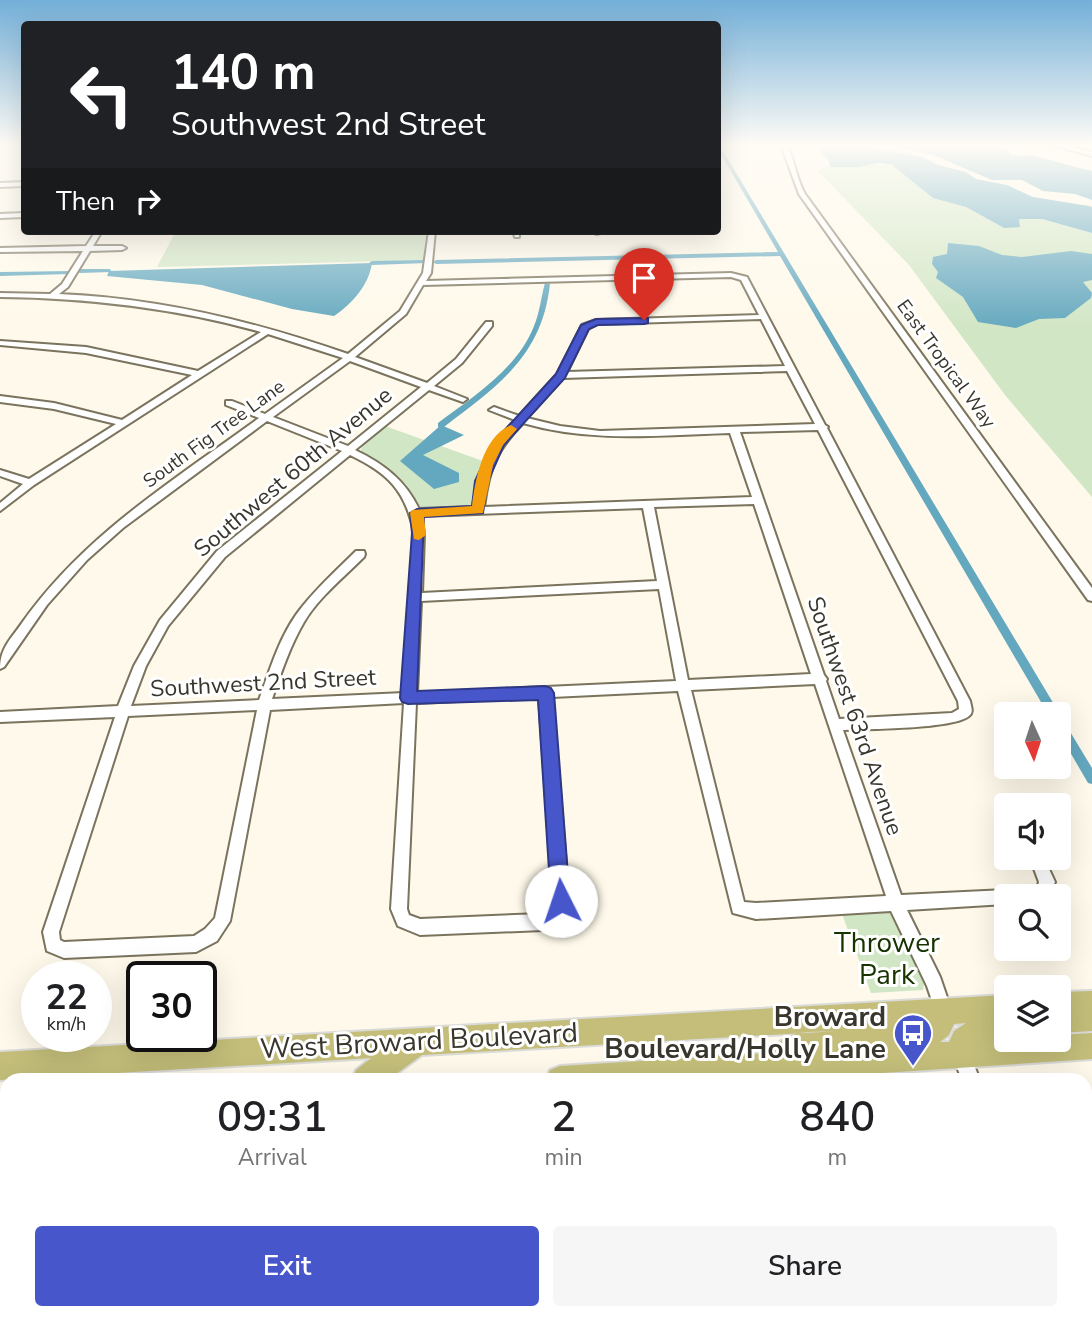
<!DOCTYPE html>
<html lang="en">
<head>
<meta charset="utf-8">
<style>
	:root { --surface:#fff; --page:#f6f6f6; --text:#202124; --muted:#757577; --accent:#4756cb }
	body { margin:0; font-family:"Nunito Sans",sans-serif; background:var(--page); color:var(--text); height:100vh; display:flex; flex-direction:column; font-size:26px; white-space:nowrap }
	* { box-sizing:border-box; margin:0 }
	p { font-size:23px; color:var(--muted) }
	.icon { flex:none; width:38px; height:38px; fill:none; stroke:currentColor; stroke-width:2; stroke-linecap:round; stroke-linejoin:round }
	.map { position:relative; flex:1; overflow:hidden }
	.details { position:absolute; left:0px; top:1073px; width:1092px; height:247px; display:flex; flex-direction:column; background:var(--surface); border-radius:21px 21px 0 0; box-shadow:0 7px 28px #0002 }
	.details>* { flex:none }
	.guide { position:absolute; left:21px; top:21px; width:700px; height:214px; border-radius:7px; box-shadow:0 7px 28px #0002; background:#202124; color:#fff; overflow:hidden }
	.needle { width:46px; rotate:177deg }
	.tools { position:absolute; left:994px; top:702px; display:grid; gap:14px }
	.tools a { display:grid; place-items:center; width:77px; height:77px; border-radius:7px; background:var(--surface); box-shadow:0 7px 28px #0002; font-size:35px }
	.speed { position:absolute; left:21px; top:961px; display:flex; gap:14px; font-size:35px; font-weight:700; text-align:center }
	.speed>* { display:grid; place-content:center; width:91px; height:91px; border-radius:50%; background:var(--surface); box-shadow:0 7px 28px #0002; line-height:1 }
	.speed small { font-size:18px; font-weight:400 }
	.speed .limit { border:4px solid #111; border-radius:10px; background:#fff; color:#111 }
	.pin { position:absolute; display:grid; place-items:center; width:60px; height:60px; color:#fff; margin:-72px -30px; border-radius:50% 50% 50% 0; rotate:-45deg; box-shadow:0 0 7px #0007 }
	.pin .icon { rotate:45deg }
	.me { position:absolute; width:77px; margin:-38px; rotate:356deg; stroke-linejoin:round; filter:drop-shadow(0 0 5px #0008) }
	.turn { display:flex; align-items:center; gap:24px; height:147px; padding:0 35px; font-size:32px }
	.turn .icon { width:91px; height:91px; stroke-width:2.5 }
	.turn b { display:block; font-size:49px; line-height:60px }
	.then { display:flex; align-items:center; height:66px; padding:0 35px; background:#0003; gap:14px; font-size:26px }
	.eta { display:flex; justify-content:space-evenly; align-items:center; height:119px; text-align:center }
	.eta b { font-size:42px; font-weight:600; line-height:49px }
	.action { display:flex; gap:14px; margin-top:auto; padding:14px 35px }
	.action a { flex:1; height:80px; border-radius:7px; background:var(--accent); color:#fff; font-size:28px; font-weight:600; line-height:80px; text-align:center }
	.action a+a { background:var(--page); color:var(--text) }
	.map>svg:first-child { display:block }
	.green { fill:#d1e6c5 }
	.water { fill:#64a8bf }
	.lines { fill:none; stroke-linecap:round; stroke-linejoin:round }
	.canal { fill:#64a8bf; fill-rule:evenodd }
	.minor-casing { stroke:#7a735d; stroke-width:4 }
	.primary-casing { stroke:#dbdbd9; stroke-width:4 }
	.minor { fill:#fff; fill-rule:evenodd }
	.primary { fill:#c4be7a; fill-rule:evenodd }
	.route { fill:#4756cb; stroke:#2e3884; stroke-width:2 }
	.slow { fill:#f59e0b }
	.labels { text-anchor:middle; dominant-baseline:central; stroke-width:6; stroke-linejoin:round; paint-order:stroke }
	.far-street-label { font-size:19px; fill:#39362d; stroke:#fff }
	.street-label { font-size:23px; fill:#39362d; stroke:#fff }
	.near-park-label { font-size:28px; fill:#173300; stroke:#fff }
	.near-poi-label { font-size:28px; font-weight:bold; fill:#39362d; stroke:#fff; text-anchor:end }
	.near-street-label { font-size:28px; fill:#39362d; stroke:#fff }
</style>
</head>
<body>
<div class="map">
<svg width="1092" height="1318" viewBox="0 0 1092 1318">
	<rect width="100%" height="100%" fill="#fef9ea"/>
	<!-- green -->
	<path class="green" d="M872,163L897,167L931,196L966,207L998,225L1020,227L1019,219H1042L1092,233V497L1005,395L909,265L817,170L829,166L859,167Z
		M176,231H429L427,260L157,267Z
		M385,426L483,461L485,463L473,505L465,508L430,509L420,507L391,472L361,451L362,446Z
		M886,912L897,917L925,978L923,990L871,993L842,914Z"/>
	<!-- water -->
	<path class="water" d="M826,145H859L923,157L938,165L966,172L976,179L1007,185L1033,197L1089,206L1092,207V233L1042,219H1019L1020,227L1004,228L966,207L933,198L892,165L878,163L859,167H831L828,159L820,151Z
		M885,145H991L1008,149L1011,155C1019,157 1026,154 1034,156C1054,160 1072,167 1092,171V200L1075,194L1043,191L1022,180H992L933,155Z
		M948,243L979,246L1002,255L1022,257L1071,251L1092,254V280L1083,282L1092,293L1091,298L1065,318L1039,319L1016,328L978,322L963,297L936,278L938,272L932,264L933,257L947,254Z
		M372,263C369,285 352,304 334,316L292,309L202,285L107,276L109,271Z
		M441,425L464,435L423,455L459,473V482L434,489L400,461Z
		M923,1313L925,1318H784L722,1315L721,1313Z"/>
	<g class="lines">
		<!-- canal -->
		<path class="canal" d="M718,145L720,146L1058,711L1060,714L1059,716V714H1048L780,256L436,264L433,262L436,260L778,252L718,149Z
			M425,260L428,262L427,263L372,265L369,263L372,261Z
			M109,269L111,270V272L80,273L77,271L80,269Z
			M71,271L72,272L69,274L0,276V272Z
			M545,283L550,284C542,356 498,386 444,427H438V423C473,397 518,368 534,326C540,311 541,297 545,283Z
			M1059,718L1063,720L1092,768V784L1088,783L1059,733Z"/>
		<!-- minor casing -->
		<g class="minor-casing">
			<path id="minor" d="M781,145H787C795,161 796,178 805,194L1092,588V601L1088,600L799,194Z
				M1053,145H1063L1092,152V156Z
				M24,182V186L0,187V183Z
				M24,213V217L0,218V214Z
				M96,231H102L93,246H122L126,248L122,250L90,251L68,287L59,294C158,298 254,321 348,354L400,311L423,273L429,231H435L431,273L426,281L731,273L747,277L825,425L828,427L827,428L970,701C971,707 974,712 969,716C954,729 867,729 843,730L901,895L1006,890L1011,892L1013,896H1006V904L907,910L940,977L952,1012L950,1018L944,1020L938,1018L927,986L891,911L756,919L733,913L678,691L552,697L569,901C563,915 558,924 543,930L420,935L398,926L391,909L404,703L270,710L230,921L217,941L196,952L64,958L47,951L43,932L115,717L0,722V712L118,706L134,666L160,620L217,551L342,451L267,421L123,528L87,560L47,605L4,667L0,669C0,648 11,639 22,623C85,534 173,481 259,418L226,405V401H232L265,414L343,358L268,334L34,485L0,511V503L23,484L0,476V470L29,479L116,424L54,409L0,402V396L54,403L122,420L192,375L86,353L0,345V341L86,347L198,371L261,332C175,308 89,298 0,297V293L50,294L62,284L83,251L0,252V248L86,246ZM731,277L741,280L759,315L596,320L582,325L557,374L519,416L494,407L489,410L515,420L493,444L477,481L473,507L419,509C405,480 384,464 355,450L429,390L463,402L467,399L434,386L462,363L492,326V322H486L456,359L427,383L355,357L406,314L423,285ZM761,319L785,366L567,372L588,329L597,324ZM350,361L421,387L348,446L273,417ZM787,371L815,424L600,431L560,426L527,418L563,378ZM523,423C591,443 660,435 730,433L752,497L484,507C489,468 496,451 523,423ZM818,430L958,701L959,709L952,713L839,719L826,681L827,679L824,675L740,432ZM350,455C388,473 406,491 414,533L404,693L272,699C281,673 290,646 304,622C318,598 344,577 364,557L365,554L364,551H356C336,571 313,591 296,615C279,639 269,672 259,700L131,706L146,666L168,626L225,557ZM754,504L811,674L688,680L654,507ZM643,508L657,581L422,593L424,533L421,516ZM659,589L676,681L417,693L421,601ZM815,684L886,896L756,903L744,902L691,690ZM539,697L553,901L550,909L541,914L420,919L409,915L407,909L416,703ZM257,710L215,918L205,929L194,936L64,942L60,940L59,932L128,716Z
				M513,231H519V237H515Z
				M594,231H600L601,233L596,234Z
				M1030,858H1044L1055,882L1049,896H1020L1023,891L1037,888L1039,882Z
				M961,1045L967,1048L980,1080H962L952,1054L955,1048Z
				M8,1312H28L26,1318H6Z
				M328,1312H348V1318H328Z
				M675,1312H695L696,1318H676Z
				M1050,1312H1070L1072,1318H1052Z"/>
		</g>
		<!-- primary casing -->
		<g class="primary-casing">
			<path id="primary" d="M1092,991V1031L1059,1033V992Z
				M1006,995V1037L999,1038L1059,1040V1035L1092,1033V1059L777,1080H546L550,1070L560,1066L768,1053C790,1027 807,1033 839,1031L422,1055L388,1080H352L356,1070L371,1058L0,1080V1052ZM966,1023L954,1031L949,1042H940L949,1035L954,1024Z
				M7,1099V1127L0,1128V1100Z"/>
		</g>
		<!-- minor -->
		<use href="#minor" class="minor"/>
		<!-- primary -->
		<use href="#primary" class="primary"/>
	</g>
	<!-- sky -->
	<linearGradient id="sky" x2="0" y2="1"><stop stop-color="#73afd8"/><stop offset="0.44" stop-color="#fffcf6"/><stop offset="1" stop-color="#fffcf6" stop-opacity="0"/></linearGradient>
	<rect width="1092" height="330" fill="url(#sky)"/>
	<!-- route -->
	<path class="route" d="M648,318V323L644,324L598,325L589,329L565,378L504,445L488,481L483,513L424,517L417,691L545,686L551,688L554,693L570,901L568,908L561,911L554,908L551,901L538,700L408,704L402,702L400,698L412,533L410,513L417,509L472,506L475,481L492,444L556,374L581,325L596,319Z"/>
	<!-- slow -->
	<path class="slow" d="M511,425L517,429L503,445L493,465L483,513L424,517L426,535L419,540L414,539L410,513L412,510L472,506C475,480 483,436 511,425Z"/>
	<!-- icons -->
	<defs>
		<g id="bus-pin" transform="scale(2.0125)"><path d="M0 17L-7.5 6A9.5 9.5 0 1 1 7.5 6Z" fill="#4756cb" stroke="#fff"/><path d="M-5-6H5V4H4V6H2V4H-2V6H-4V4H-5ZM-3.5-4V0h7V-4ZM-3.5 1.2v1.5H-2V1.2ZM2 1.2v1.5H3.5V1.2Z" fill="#fff"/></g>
	</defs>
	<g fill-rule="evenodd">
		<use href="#bus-pin" x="913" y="1033"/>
	</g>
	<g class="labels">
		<!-- far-street labels -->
		<g class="far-street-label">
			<text transform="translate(946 364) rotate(54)">East Tropical Way</text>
			<text transform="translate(214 434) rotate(-36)">South Fig Tree Lane</text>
		</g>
		<!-- street labels -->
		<g class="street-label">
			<text transform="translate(293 472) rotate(-40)">Southwest 60th Avenue</text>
			<text transform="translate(263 683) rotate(-3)">Southwest 2nd Street</text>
			<text transform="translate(855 716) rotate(71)">Southwest 63rd Avenue</text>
		</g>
		<!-- near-park labels -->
		<g class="near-park-label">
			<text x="887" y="943">Thrower<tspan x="887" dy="32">Park</tspan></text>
		</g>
		<!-- near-poi labels -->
		<g class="near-poi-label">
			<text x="886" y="1017">Broward<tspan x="886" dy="32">Boulevard/Holly Lane</tspan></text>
		</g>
		<!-- near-street labels -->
		<g class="near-street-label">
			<text transform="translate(419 1041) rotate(-3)">West Broward Boulevard</text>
		</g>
	</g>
</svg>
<div class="tools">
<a><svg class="needle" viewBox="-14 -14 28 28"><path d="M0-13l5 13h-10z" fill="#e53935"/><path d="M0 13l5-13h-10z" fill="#757577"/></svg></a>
<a><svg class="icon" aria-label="sound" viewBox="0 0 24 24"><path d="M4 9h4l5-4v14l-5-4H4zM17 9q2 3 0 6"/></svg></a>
<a><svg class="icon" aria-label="search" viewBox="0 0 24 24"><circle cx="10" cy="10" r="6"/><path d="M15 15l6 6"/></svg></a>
<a><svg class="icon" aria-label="layers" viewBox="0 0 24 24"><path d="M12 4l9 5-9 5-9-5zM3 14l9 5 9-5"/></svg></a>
</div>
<div class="speed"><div>22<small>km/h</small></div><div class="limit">30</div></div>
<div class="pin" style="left:644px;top:320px;background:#d93025"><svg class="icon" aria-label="arrive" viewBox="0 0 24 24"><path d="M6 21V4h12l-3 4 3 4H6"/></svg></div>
<svg class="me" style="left:561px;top:901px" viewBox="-20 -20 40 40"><circle r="19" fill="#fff"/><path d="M0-13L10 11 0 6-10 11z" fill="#4756cb"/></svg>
<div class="guide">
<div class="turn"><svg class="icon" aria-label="left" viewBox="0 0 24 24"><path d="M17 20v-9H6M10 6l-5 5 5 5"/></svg><div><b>140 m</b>Southwest 2nd Street</div></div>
<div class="then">Then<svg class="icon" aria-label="right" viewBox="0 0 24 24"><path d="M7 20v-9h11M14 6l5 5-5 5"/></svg></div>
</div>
<section class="details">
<div class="eta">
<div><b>09:31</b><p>Arrival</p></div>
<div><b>2</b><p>min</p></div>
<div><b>840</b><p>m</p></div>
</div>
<div class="action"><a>Exit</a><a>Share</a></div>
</section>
</div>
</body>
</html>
